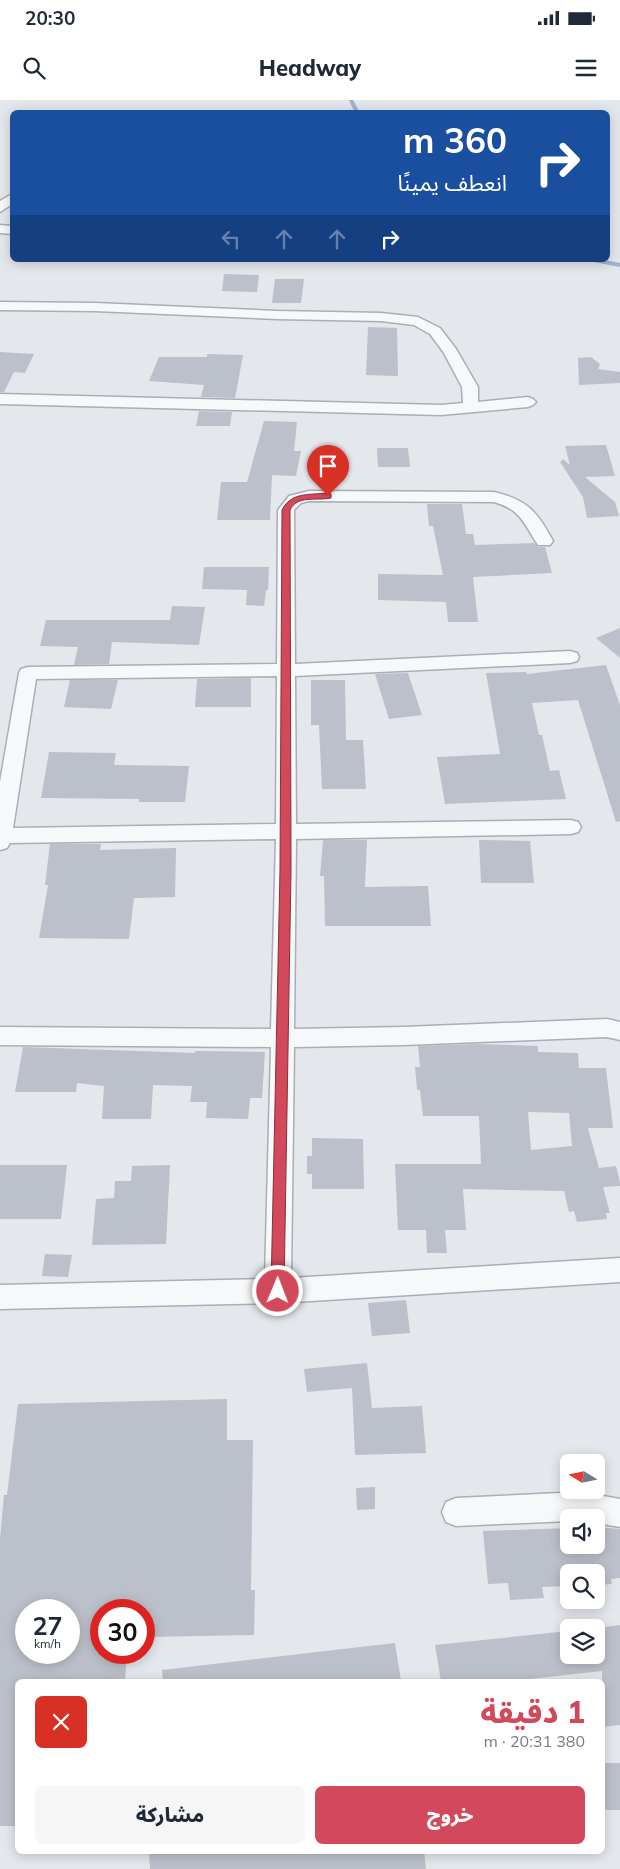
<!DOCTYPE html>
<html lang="ar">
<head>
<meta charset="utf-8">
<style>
	:root { --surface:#fff; --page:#f6f6f7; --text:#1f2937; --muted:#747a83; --accent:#d1495b }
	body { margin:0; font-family:Mulish,"Noto Sans Arabic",sans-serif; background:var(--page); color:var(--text); direction:rtl; height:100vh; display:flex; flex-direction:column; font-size:19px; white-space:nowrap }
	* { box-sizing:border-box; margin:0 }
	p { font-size:16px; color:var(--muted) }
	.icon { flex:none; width:28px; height:28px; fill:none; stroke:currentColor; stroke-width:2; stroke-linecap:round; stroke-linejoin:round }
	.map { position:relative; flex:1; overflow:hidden; direction:ltr }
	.panel { position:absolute; left:15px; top:1579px; width:590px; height:175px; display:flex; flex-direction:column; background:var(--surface); border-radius:8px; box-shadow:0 2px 12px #0003; direction:rtl }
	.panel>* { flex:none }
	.guide { position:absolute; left:10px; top:10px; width:600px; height:152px; border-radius:8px; box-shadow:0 2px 12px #0003; direction:rtl; background:#1a4fa0; color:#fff; overflow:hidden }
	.needle { width:32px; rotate:280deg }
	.buttons { position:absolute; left:560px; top:1354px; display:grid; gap:10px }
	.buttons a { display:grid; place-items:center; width:45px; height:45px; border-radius:8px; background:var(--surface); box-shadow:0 2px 12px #0003; font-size:25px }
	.speed { position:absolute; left:15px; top:1499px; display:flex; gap:10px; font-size:25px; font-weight:700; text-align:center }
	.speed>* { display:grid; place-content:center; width:65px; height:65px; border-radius:50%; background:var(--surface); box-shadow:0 2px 12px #0003; line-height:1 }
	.speed small { font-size:12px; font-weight:400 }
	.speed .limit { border:8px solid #d22; background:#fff; color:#111 }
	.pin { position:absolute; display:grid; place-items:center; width:42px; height:42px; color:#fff; margin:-51px -21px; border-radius:50% 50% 50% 0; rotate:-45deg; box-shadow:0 0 5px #0007 }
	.pin .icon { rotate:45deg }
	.me { position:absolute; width:55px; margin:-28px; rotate:1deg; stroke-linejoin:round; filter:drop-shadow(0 0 4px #0008) }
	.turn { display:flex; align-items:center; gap:18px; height:105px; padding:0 20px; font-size:22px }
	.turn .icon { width:65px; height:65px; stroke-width:2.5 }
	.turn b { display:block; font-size:35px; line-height:42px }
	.lanes { display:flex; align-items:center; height:48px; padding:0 20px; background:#0003; justify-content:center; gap:25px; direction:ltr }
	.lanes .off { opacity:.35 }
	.round { display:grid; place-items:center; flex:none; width:52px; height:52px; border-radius:8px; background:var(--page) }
	.overview { display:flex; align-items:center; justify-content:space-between; height:85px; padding:0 20px }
	h1 { font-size:30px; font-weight:800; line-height:38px; color:var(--accent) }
	.action { display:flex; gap:10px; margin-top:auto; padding:10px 20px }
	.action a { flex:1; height:58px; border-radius:8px; background:var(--accent); color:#fff; font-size:20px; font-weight:800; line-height:58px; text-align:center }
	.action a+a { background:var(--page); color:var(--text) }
	.status { display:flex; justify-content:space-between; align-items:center; height:35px; padding:0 25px; background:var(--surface); direction:ltr }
	.status svg { height:14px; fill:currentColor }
	header { display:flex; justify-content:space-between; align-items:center; height:65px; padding:0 20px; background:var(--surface); font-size:22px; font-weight:800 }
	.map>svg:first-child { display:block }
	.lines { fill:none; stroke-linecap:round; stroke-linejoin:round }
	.stream { stroke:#9fb4cc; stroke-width:4 }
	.building { fill:#bbc0ca; fill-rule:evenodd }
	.minor-casing { stroke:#a9aeb7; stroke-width:3 }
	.minor { fill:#f7f8fa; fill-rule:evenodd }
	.route { fill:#d1495b; stroke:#882f3b }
</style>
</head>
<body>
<div class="status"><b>20:30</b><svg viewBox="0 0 49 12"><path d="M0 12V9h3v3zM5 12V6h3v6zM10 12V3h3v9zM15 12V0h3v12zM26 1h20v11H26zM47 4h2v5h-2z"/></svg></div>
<header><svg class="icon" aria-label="menu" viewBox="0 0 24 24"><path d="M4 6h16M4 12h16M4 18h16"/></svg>Headway<svg class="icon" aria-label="search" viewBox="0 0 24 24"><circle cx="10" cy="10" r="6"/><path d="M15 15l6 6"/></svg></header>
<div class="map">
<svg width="620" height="1769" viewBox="0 0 620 1769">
	<rect width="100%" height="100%" fill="#e4e7ec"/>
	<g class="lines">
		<!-- stream -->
		<path class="stream" d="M351,0L357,12
			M594,160L620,165"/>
	</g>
	<!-- building -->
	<path class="building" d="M224,174L259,175L257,192L222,191Z
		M275,179H304L301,203H272Z
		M368,227L397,228L398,276L366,275Z
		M0,252L34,254L25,273L14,272L4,292H0Z
		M207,254L243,255L235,298L201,297L204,285L149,281L159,257H207Z
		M591,257L600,264L598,269L620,272V283L579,285L578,258Z
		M199,311L232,312L230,326H196Z
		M264,321L297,322L294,351H301L296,376L272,375L270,420H217L221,382H247Z
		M606,345L615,376L585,377L615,402L619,416L587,418L583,397L560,362L563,359L570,365L565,346Z
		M377,348H408L410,367H378Z
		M427,404H462L466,434H473L475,445L534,443L538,447H545L552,473L473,477L478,522H448L446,502L378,500V474L443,475L433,426H429Z
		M204,467H269L268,490H266L264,506L246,505L247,490L202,489Z
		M172,506L205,507L199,545L112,542L109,564L74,565L78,547L40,546L46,520H170Z
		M620,528V558L596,538Z
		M606,565L620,605V721L616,722L578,600L532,603L539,635H542L550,671L559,670L566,699L445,704L437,657L500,654L486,573L526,572L527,574Z
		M408,573L422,615L389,619L375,574Z
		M251,578V607H195L197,579Z
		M70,580H118L111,609L64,607Z
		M311,580H345L346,640H363L366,689H322L319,625H311Z
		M49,652L116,653L114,665L189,666L185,702H139V699L41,698Z
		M323,740H367L365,787L428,786L431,826H325L324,776H320Z
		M479,740L530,741L534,783H481Z
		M50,744H101L100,750L176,748L175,797L134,798L129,839L39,838L48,785H45Z
		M476,944L538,946V952L578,953L579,968H606L613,1028H588L599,1068L616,1066L620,1082V1086L603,1087L610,1113H606L607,1119L577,1122L574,1111L569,1112L564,1091L463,1089L466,1130H445L447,1153H427L426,1130H398L395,1064H481L479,1016H423L420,990H417L415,967H420L418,946ZM528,1012L569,1013L572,1046L531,1050Z
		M23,947L195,953V951L265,952L262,998H250L248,1019L206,1018L207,1002H190L192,986L153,985L151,1019H102L104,986L77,983L76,992H15Z
		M312,1038L363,1039L364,1089H312V1074H307V1056H312Z
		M0,1065H67L61,1119H0Z
		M170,1065L166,1144L92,1145L96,1099L114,1098L115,1081H131L132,1066Z
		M45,1154L72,1155L68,1177L42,1176Z
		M406,1200L410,1233L372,1236L368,1203Z
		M367,1263L372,1308L422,1306L426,1353L355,1355L352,1288L307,1292L304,1269Z
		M227,1299V1340H253L251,1490H255L254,1535L144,1537V1510H101V1552H127L125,1581H18V1726H0V1439L4,1395H7L18,1304ZM26,1510H69V1552H26Z
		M375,1387V1409L357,1410L356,1388Z
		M596,1427L620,1429V1478L611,1479L612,1484L596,1485V1472H569V1486L542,1487L544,1498L510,1500L508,1483L488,1484L483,1431L569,1428V1445H596Z
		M620,1525V1625L602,1627V1571L511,1581H441L435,1545L569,1531V1555H596V1528Z
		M395,1543L401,1581H163L162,1570Z
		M602,1663H620V1710H602Z
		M165,1751H424L426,1769H150L149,1753Z"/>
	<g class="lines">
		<!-- minor casing -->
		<g class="minor-casing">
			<path id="minor" d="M12,94V104L0,112V101Z
				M0,125L12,126V134L0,133Z
				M0,202L95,203L278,211L381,213L418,217L440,228L456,249L478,287V302L528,297L533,299L536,302L533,305L528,307L441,315L0,304V294L441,305L463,303L462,287L444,253L430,234L414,225L381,221L278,219L95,211L0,210Z
				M309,391L494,392C527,400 537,411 553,441L550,445H538C523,423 522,410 494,402L309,401L301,403L294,410L295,564L570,551L577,553L579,557L577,561L570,563L295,576L296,724L571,720L578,722L581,727L578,732L571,734L296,739L294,929L404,927L607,919L620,922V940L607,937L404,945L294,947L291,1178L620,1158V1182L278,1203L0,1209V1185L265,1179L271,947L0,945V927L271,929L276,739L10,743L7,748L0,750V682L19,573L21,569L28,567L277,564L278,410L289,396ZM277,576L276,724L13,728L36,579Z
				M581,1392L620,1399V1427L596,1423V1418H569V1421L456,1426L446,1422L442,1412L446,1402L456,1398Z"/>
		</g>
		<!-- minor -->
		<use href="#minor" class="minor"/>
	</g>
	<!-- route -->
	<path class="route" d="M328,393L331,394V398C316,401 297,395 290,410L291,770L284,1191L282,1195L278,1197L273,1195L271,1191L280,770L282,410C291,392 309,395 328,393Z"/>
</svg>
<div class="buttons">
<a><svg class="needle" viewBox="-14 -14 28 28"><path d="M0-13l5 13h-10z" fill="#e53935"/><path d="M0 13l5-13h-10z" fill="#747a83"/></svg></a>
<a><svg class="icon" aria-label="sound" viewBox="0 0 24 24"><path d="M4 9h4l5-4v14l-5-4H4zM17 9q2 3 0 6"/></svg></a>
<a><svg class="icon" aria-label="search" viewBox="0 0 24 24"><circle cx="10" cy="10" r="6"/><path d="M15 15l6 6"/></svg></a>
<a><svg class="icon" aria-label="layers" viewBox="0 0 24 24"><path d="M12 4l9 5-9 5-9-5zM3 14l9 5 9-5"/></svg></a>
</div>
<div class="speed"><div>27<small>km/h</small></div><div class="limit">30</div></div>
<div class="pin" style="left:328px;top:396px;background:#d93025"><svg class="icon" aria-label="arrive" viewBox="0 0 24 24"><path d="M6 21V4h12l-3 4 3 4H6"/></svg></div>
<svg class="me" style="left:278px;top:1191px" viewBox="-20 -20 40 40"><circle r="17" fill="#d1495b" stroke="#fff" stroke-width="3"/><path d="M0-11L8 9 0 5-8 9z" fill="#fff"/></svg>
<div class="guide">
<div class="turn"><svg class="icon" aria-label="right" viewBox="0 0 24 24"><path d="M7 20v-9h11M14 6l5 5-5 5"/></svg><div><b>360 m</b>انعطف يمينًا</div></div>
<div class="lanes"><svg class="icon off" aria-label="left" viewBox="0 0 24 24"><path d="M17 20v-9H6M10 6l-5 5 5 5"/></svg><svg class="icon off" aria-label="ahead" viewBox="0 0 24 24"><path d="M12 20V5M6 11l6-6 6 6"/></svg><svg class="icon off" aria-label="ahead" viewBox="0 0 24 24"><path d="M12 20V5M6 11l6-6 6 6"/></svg><svg class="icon" aria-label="right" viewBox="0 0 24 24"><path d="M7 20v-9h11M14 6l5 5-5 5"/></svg></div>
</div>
<section class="panel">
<div class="overview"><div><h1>1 دقيقة</h1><p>380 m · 20:31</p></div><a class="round" style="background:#d93025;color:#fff"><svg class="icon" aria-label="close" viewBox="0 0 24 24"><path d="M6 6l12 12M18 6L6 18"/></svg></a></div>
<div class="action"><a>خروج</a><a>مشاركة</a></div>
</section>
</div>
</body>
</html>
